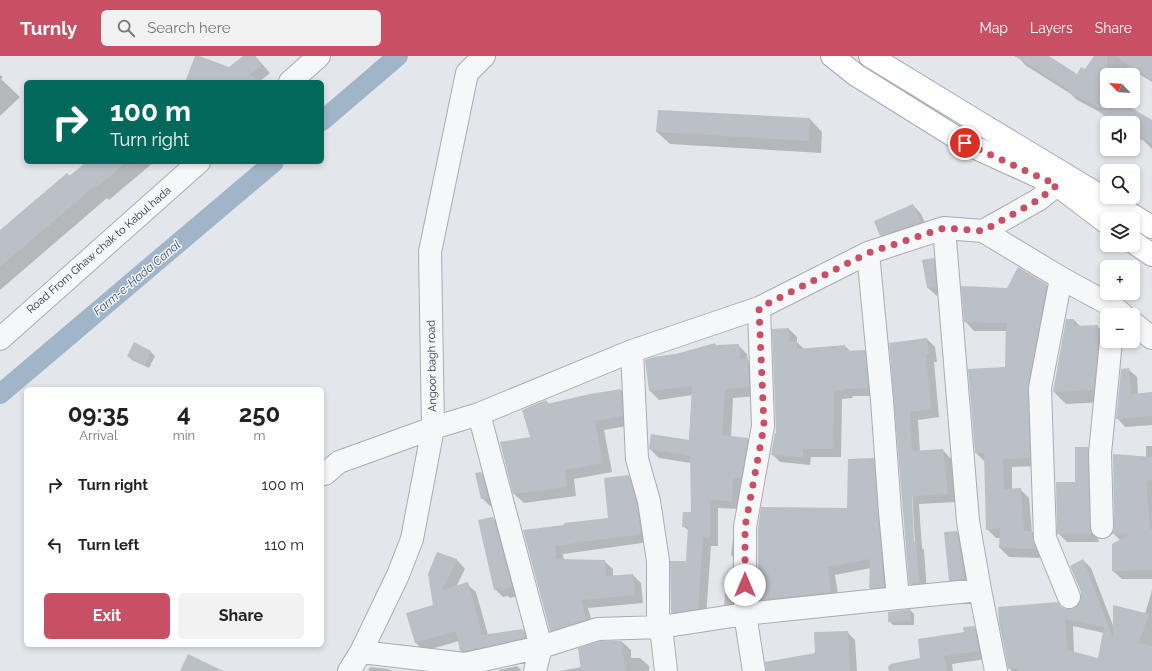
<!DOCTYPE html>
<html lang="en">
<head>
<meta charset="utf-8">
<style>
	:root { --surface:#fff; --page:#f2f2f2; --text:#222; --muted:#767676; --accent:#c75065 }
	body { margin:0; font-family:Raleway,sans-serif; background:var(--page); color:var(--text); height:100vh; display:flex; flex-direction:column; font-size:15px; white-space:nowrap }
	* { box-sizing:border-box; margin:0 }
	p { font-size:13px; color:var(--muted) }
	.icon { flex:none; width:22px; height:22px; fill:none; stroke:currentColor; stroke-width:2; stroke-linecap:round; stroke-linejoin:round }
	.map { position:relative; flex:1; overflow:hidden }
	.side { position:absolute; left:24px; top:331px; width:300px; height:260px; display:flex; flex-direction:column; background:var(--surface); border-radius:6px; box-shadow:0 2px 6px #0003 }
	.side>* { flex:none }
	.banner { position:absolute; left:24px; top:24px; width:300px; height:84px; border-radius:6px; box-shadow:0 2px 6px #0003; background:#00695c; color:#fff; overflow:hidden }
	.needle { width:26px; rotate:295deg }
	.fabs { position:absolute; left:1100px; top:12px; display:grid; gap:8px }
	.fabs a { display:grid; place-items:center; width:40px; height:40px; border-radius:6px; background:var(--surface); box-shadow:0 2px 6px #0003; font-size:20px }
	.pin { position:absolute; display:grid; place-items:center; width:34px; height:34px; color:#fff; margin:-17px; border:2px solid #fff; border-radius:50%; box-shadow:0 1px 4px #0007 }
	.me { position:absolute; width:44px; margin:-22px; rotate:0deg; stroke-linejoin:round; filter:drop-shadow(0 0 3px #0008) }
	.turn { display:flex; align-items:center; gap:14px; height:84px; padding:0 20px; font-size:18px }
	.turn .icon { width:52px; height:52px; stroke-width:2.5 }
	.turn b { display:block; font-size:28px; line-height:34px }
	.eta { display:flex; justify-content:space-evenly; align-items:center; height:68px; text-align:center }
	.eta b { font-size:24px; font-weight:700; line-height:28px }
	.primary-button { display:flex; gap:8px; margin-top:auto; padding:8px 20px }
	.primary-button a { flex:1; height:46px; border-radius:6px; background:var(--accent); color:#fff; font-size:16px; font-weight:700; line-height:46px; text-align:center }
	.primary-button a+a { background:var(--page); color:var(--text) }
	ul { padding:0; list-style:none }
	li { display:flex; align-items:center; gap:12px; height:60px; padding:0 20px }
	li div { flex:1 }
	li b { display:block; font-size:15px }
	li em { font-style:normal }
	header { display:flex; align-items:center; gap:24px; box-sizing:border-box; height:56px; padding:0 20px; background:var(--accent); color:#fff }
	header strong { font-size:19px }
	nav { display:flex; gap:22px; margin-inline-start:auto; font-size:14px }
	.search { width:280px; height:36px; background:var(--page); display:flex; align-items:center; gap:10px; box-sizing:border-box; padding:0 14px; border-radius:6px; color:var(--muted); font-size:15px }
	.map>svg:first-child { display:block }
	.shadow { fill:#0003; fill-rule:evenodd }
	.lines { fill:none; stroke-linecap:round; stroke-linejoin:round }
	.canal { stroke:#a0b5c8; stroke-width:20 }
	.building { fill:#bbc0c7; fill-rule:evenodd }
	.minor-casing { stroke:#a8adb4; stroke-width:24 }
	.major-casing { stroke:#a3abb5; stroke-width:24 }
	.minor { stroke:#f6f7f9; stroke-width:22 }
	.major { stroke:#fff; stroke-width:22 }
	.route { stroke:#c75065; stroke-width:7; stroke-dasharray:0 12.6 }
	.labels { text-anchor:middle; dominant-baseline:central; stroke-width:3; stroke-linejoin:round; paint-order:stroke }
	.street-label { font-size:11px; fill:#2c3442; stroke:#f3f5f8 }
	.water-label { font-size:12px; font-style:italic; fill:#385474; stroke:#f3f5f8 }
</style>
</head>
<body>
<header>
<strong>Turnly</strong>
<div class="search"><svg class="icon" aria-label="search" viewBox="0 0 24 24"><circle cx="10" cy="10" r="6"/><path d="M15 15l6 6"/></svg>Search here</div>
<nav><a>Map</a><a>Layers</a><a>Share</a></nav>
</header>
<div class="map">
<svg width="1152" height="615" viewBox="0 0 1152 615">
	<rect width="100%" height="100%" fill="#e3e6ea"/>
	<!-- shadow -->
	<path class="shadow" d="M244,0H255L270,17L259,26H188L229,13Z
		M1014,0H1047L1077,19L1085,14L1095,0H1152V26L1128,11L1124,19H1107V45H1118L1152,65V93L1144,85L1133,79V67H1113L1109,64L1100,56L1077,44L1071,38L1025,9L1020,3Z
		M0,19L3,21L1,23L20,41L0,60Z
		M810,63L822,76L821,97L670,88L657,76Z
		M87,106H154L109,144L107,142L0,234V175Z
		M913,149L921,158L929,175L889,188L881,179Z
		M934,203L942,211L944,239L937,240L928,232L923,204Z
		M1046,229L1056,238L1038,410L1012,411V433H1020L1029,442L1032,476L1041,485L1044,502L1009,501L1000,492L1001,482H996L987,473L985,406L976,397L1006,312V275H974L965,265L1008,233Z
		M1074,264L1080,270H1097L1107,279L1106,346L1066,348L1054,336Z
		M789,273L797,281V286L804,293L845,290L850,295H864L872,303L876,340H852L853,342L842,343L841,401H811L810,409L780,406L772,398L777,378Z
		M927,283L935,291L937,306H934L939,361L918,364L920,396L943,394L951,403L956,446L919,448L922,492L924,494L927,535L919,536L910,528L890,288ZM910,435H912L915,488H913Z
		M134,288L151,296L155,300L149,312L132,304L128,300Z
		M738,289L747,298L748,304L757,313L758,340L733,342L731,381L748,383L757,391L740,453L718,452V490H711L706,561L680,565L672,556L687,506L689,475L683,470L692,457L691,407L659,402L650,393L689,385L692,339L659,344L650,335L646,304L717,290Z
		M1128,313L1137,321L1138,338L1152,337V369L1125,371L1117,362Z
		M621,334L630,344L632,369L604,374L612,416L574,423L576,440L524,447L514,438L532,382L546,345L549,348Z
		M1146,390H1152V523H1122L1113,515L1120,484L1113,477L1146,401Z
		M1088,392L1096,400L1097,480L1099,486H1067L1058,477Z
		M873,403L881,411L892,539L879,540L870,532L871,512L835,519L839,544L767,552L758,544L848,453Z
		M481,417L489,425L496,450H490L482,442Z
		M628,420L637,429L649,486L563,498L564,504L604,505L613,513V520L633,519L641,527L643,547L588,552L594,572L559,583L551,575L524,475L609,463Z
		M493,462L501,470L520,539L510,542L508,540L503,541L495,533Z
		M957,476L965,484L971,531L958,532L950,524Z
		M733,483L736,486L735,503L731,499Z
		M437,497L457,504L465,513L456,531L467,528L476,536L488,579L523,574L531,582L469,603L460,594L459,585L424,595L416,587L407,558L434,550Z
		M1083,504L1091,512L1114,572L1145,558L1152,534V615H1012L1009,612L1057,547L1062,552L1067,554L1074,553L1080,549L1082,542ZM1073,570L1104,577L1099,603L1074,597Z
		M727,531H732L740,539L733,556L725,548Z
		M910,554L914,558V569H893L889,565Z
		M974,571L982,579L987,603L952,608L953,615H889L888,610L921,603Z
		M847,576L855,584L857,615H767L816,598Z
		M622,586L631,594V602H640L649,610V615H560L582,611ZM624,609L625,611L588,615V613Z
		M517,610L522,615H499V614Z
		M370,611L388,613L393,615H368Z"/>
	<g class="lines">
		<!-- canal -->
		<path class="canal" d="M322,65L398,0
			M0,338L274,106"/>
	</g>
	<!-- building -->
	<path class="building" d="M195,0H199L229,11L243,0H255L262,9L249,19L263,25V26H185Z
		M1015,0H1049L1077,18L1081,11L1085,13L1094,0H1107V45H1120L1152,64V88L1133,76V67H1117L1099,56L1101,53L1068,36L1069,34Z
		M1115,0H1152V25Z
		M658,54L810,62L809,85L656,76Z
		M86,106H127L96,132L95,130L0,211V174L67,117L70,120Z
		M913,148L921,166L880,180L874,165Z
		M934,202L936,231L927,232L922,204Z
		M1018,211L1047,228L1028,330L1030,402L1003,403L1004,433L1021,432L1024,475H1032L1033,483L1036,493L999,492L1000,472L986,474L984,397H975L968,313L1005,311L1006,267L964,266L961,230L1007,232Z
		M1066,263H1074V270L1098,269V284L1094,334L1053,336Z
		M789,272V285H797V293L845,289L846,295L865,294L868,332L845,333V334L834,335L833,393H803V401L771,399L775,377H776L772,273Z
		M927,282L929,298H926L931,353L910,356L912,395L943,393L948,438L912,440L914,485H916L919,527L909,528L889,287Z
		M134,286L151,295L145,309L127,300Z
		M715,287L716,289L739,288L740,303H748L749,331L725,333L722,379L748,382L741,422H733L732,445L710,444V482L703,481L698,553L671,557L670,505H686L688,471H682L683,456H691L690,400L649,393V392L651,378L689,384L692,330L649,335L645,304L653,301L676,298Z
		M1129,312L1131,338L1152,336V360L1116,363L1121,313Z
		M621,333L622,360L595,365L603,407L565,414L567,431L513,438L500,386L530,381L522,354L546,344L547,348L590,338Z
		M1075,391H1088L1090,471L1092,478H1057L1056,426H1075Z
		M1113,398L1152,401V424L1146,425L1150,473H1152V514L1112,515V488L1131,478H1112L1114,471Z
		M874,402L884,531L869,532L870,503L828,511L831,536L758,544V472L761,451L847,452L848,403Z
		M481,416L488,442L481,443L475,417Z
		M629,419L637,448L641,478L555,490L556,503L605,504L606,520L633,518L635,539L581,544L586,564L550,575L523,474L564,469V467L608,462L604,422Z
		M493,461L512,531L501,534L500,532L494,534L478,464Z
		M957,475L962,506L964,523L949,525L944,476Z
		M437,496L457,503L442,534L468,526L482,579L523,573L525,582L464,595H460L456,575L415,587L406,557L433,549L428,518Z
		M1083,503L1113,583V549L1149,558L1139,587L1152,590V615H1019V612L1008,613L999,566L998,551L1058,546L1061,551L1067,553L1074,552L1079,548L1081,542V536L1070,510ZM1065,563L1104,571L1098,602L1067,594Z
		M726,530H732V547L724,549Z
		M910,553L911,565L888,566V556Z
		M974,570L979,595L944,600L947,615H891L890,608L920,602L918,583L964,576L963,571Z
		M848,575L850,615H766L765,606L815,597L814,576Z
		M600,585H622L625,615H581L578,592Z
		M188,598L223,615H180Z"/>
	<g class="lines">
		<!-- minor casing -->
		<g class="minor-casing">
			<path id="minor" d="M290,26L319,0
				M944,172L968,465L980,534L996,615
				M983,175L1061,222L1114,251L1123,259
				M868,197L882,344L890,456L898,542
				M1061,222L1040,332L1045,482L1069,541
				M1133,267L1152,282
				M0,283L199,106
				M632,295L637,403L649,445L658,505V558L661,571L666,615
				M479,358L541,591L535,615
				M325,418L339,406L433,372L479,358L632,295L759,252L868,197L944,172L983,175L1038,144L1057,129
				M1102,471L1100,397L1111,285
				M361,596L465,608L541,591L598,573L661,571L745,558L898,542L980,534
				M349,615L361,596L398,519L412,483L433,372L430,196L467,17L484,0
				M754,615L745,558V471L763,370L759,252"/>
		</g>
		<!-- major casing -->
		<g class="major-casing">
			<path id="major" d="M832,0L856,19L965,87L1057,129L1107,167
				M870,0L978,66L1152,171
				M1133,186L1152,199"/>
		</g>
		<!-- minor -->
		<use href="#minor" class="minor"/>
		<!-- major -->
		<use href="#major" class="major"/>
	</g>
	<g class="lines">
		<!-- route -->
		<path class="route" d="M745,529V471L764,370L759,252L868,197L944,172L983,175L1038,144L1057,129L965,87"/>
	</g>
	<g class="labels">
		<!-- street labels -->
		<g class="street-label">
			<text transform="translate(99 194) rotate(-41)">Road From Ghaw chak to Kabul hada</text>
			<text transform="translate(432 310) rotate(-91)">Angoor bagh road</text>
		</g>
		<!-- water labels -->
		<g class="water-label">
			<text transform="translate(137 222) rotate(-40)">Farm-e-Hada Canal</text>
		</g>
	</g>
</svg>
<div class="fabs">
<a><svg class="needle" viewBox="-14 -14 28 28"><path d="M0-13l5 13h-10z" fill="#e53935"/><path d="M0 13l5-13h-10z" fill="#767676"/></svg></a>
<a><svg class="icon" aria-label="sound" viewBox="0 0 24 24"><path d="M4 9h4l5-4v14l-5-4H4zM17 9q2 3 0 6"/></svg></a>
<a><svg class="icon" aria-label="search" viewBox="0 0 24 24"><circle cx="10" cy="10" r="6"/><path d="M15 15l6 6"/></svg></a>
<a><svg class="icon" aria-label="layers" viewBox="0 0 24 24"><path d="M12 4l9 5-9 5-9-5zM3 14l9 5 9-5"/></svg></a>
<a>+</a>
<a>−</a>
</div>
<div class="pin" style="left:965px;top:87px;background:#d93025"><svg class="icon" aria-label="arrive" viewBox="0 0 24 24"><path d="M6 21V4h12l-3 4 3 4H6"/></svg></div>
<svg class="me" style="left:745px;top:529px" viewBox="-20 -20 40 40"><circle r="19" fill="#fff"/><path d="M0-13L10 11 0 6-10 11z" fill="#c75065"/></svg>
<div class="banner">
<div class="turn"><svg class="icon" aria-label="right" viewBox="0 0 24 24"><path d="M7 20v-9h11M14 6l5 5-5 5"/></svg><div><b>100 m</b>Turn right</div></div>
</div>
<section class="side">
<div class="eta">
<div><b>09:35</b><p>Arrival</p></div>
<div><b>4</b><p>min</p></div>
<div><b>250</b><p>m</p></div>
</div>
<ul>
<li><svg class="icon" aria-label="right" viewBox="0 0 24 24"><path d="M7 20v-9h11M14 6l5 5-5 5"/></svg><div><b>Turn right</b></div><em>100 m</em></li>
<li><svg class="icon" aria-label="left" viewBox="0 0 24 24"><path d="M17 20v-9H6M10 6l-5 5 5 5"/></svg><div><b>Turn left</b></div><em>110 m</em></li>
</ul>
<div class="primary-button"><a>Exit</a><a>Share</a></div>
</section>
</div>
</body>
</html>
